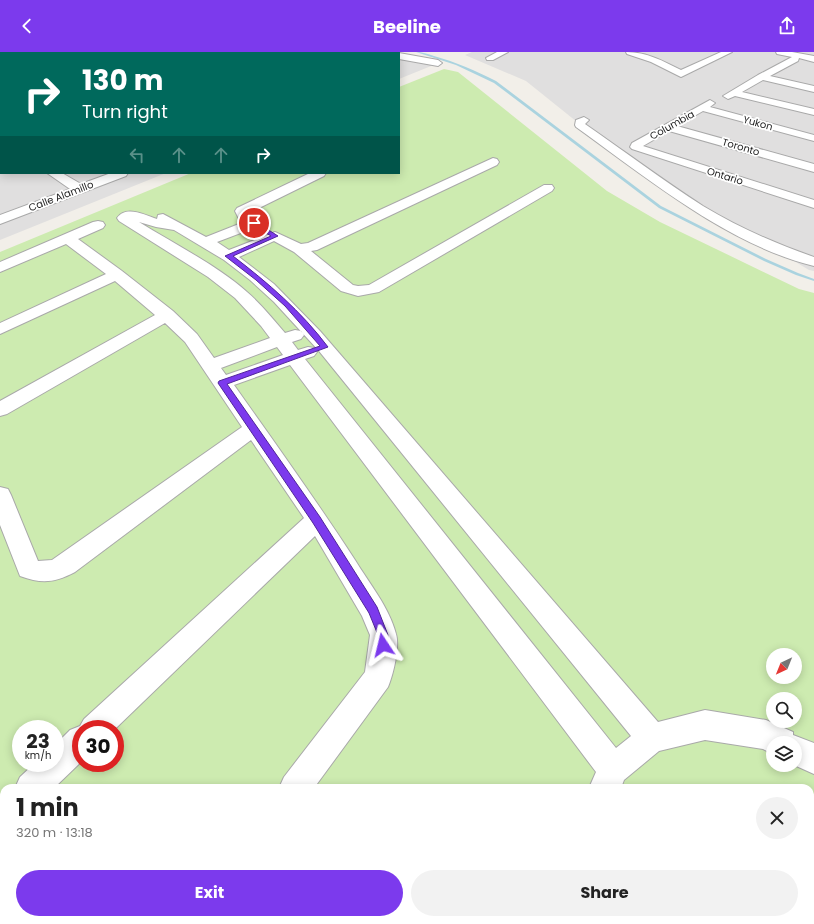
<!DOCTYPE html>
<html lang="en">
<head>
<meta charset="utf-8">
<style>
	:root { --surface:#fff; --page:#f2f2f2; --text:#222; --muted:#767676; --accent:#7c3aed }
	body { margin:0; font-family:Poppins,sans-serif; background:var(--page); color:var(--text); height:100vh; display:flex; flex-direction:column; font-size:15px; white-space:nowrap }
	* { box-sizing:border-box; margin:0 }
	p { font-size:13px; color:var(--muted) }
	.icon { flex:none; width:22px; height:22px; fill:none; stroke:currentColor; stroke-width:2; stroke-linecap:round; stroke-linejoin:round }
	.map { position:relative; flex:1; overflow:hidden }
	.panel { position:absolute; left:0px; top:732px; width:814px; height:140px; display:flex; flex-direction:column; background:var(--surface); border-radius:12px 12px 0 0; box-shadow:0 2px 10px #0003 }
	.panel>* { flex:none }
	.top-card { position:absolute; left:0px; top:0px; width:400px; height:122px; box-shadow:0 2px 10px #0003; background:#00695c; color:#fff; overflow:hidden }
	.needle { width:26px; rotate:223deg }
	.buttons { position:absolute; left:766px; top:596px; display:grid; gap:8px }
	.buttons a { display:grid; place-items:center; width:36px; height:36px; border-radius:50%; background:var(--surface); box-shadow:0 2px 10px #0003; font-size:20px }
	.speed { position:absolute; left:12px; top:668px; display:flex; gap:8px; font-size:20px; font-weight:700; text-align:center }
	.speed>* { display:grid; place-content:center; width:52px; height:52px; border-radius:50%; background:var(--surface); box-shadow:0 2px 10px #0003; line-height:1 }
	.speed small { font-size:10px; font-weight:400 }
	.speed .limit { border:6px solid #d22; background:#fff; color:#111 }
	.pin { position:absolute; display:grid; place-items:center; width:34px; height:34px; color:#fff; margin:-17px; border:2px solid #fff; border-radius:50%; box-shadow:0 1px 4px #0007 }
	.me { position:absolute; width:44px; margin:-22px; rotate:350deg; stroke-linejoin:round; filter:drop-shadow(0 0 3px #0008) }
	.turn { display:flex; align-items:center; gap:14px; height:84px; padding:0 16px; font-size:18px }
	.turn .icon { width:52px; height:52px; stroke-width:2.5 }
	.turn b { display:block; font-size:28px; line-height:34px }
	.lanes { display:flex; align-items:center; height:38px; padding:0 16px; background:#0003; justify-content:center; gap:20px; direction:ltr }
	.lanes .off { opacity:.35 }
	.round { display:grid; place-items:center; flex:none; width:42px; height:42px; border-radius:21px; background:var(--page) }
	.head { display:flex; align-items:center; justify-content:space-between; height:68px; padding:0 16px }
	h1 { font-size:24px; font-weight:700; line-height:30px }
	.cta { display:flex; gap:8px; margin-top:auto; padding:8px 16px }
	.cta a { flex:1; height:46px; border-radius:24px; background:var(--accent); color:#fff; font-size:16px; font-weight:700; line-height:46px; text-align:center }
	.cta a+a { background:var(--page); color:var(--text) }
	header { display:flex; justify-content:space-between; align-items:center; height:52px; padding:0 16px; background:var(--accent); color:#fff; font-size:18px; font-weight:700 }
	.map>svg:first-child { display:block }
	.residential { fill:#e0dfdf }
	.grass { fill:#cdebb0; fill-rule:evenodd }
	.lines { fill:none; stroke-linecap:round; stroke-linejoin:round }
	.stream { fill:#aad3df; fill-rule:evenodd }
	.street-casing { stroke:#a9a9a9; stroke-width:2 }
	.secondary-casing { stroke:#707d05; stroke-width:2 }
	.street { fill:#fff; fill-rule:evenodd }
	.secondary { fill:#f7fabf; fill-rule:evenodd }
	.route { fill:#7c3aed; stroke:#51269a }
	.labels { text-anchor:middle; dominant-baseline:central; stroke-width:3.5; stroke-linejoin:round; paint-order:stroke }
	.far-street-label { font-size:10px; fill:#222; stroke:#fff }
</style>
</head>
<body>
<header><svg class="icon" aria-label="back" viewBox="0 0 24 24"><path d="M15 5l-7 7 7 7"/></svg>Beeline<svg class="icon" aria-label="share" viewBox="0 0 24 24"><path d="M12 15V3M7 8l5-5 5 5M5 13v7h14v-7"/></svg></header>
<div class="map">
<svg width="814" height="872" viewBox="0 0 814 872">
	<rect width="100%" height="100%" fill="#f2efe9"/>
	<!-- residential -->
	<path class="residential" d="M0,0H395L441,10L399,27V1H1V121H166L0,188Z
		M472,0H814V219L809,218L587,84L592,82L526,29L465,3Z"/>
	<!-- grass -->
	<path class="grass" d="M444,17L458,20L607,139L660,170L799,237L814,241V872H0V200L191,121H399V35ZM773,603H795V625H773ZM773,647H795V669H773ZM21,677H55V711H21ZM81,677H115V711H81ZM773,691H795V713H773ZM4,736H810V868H4Z"/>
	<g class="lines">
		<!-- stream -->
		<path class="stream" d="M416,0C422,0 428,2 434,4C456,10 476,19 496,29L661,154L766,207L798,221L814,227V229L796,223L764,209L659,156L494,31L456,13Z"/>
		<!-- street casing -->
		<g class="street-casing">
			<path id="street" d="M12,0H24L12,1Z
				M233,0H244V1H233Z
				M307,0H318V1H307Z
				M374,0H388V1H374Z
				M497,0H508L493,8H487L486,6Z
				M626,0C647,0 663,9 681,18L721,0H732L681,25L651,10L627,2Z
				M776,0H792L814,4V10L799,6L798,9L770,24L814,34V40L763,28L742,40L814,57V63L735,44L728,47L723,44L758,23L792,5L777,2Z
				M399,1L438,8L442,11L438,14L399,7Z
				M0,18H1V24H0Z
				M710,48L715,51L710,55L814,83V89L703,59L677,74L814,112V120L669,79L643,94L814,148V156L632,97L630,95L632,91Z
				M584,65L589,68L585,72C624,99 664,129 703,154C738,175 776,192 814,205V214C728,193 647,126 576,75L575,73L576,68Z
				M0,66H1V72H0Z
				M0,86H1V92H0Z
				M493,106L497,107L499,110L497,113L317,198L311,199L353,233L358,234L369,233L544,133H552L554,136L552,139L379,240L358,244L341,239L294,200L274,189L239,205L274,232L320,279L658,670L705,658L766,668L793,680V683L814,691V722L794,713L795,691H773V702L763,697L705,688L659,699L624,728L621,736H589L596,720L290,313L234,333C275,391 316,448 355,508C369,531 389,555 396,582C400,595 393,623 388,635L314,736H279L284,725L365,620L370,583L362,564L315,484L115,677H81V710L54,736H15L20,725L35,711H55V693L70,678L80,674L84,667L304,466L251,388L75,520C54,531 42,532 20,524L0,473V435L8,437L11,443L38,509L52,508L242,375L185,290L165,271L7,362L0,364V349L155,263L115,229L0,282V271L106,222L66,192L0,220V210L93,170L98,169L103,170L105,173L103,176L78,187L122,219L173,259L197,282L214,306L270,286L261,274L235,246L208,225L119,169L117,166C126,153 145,163 157,167L158,163L163,162L206,185L244,170L239,167L235,159L237,156L310,121H326L324,124L249,161L261,171L259,174L217,190L229,198L275,180L301,192L308,191ZM139,170L156,175L174,178L224,208L250,228L274,250L319,299L631,684L616,696L305,307L314,304L317,300L314,296L308,295L298,298L292,290L301,287L304,283L301,279L295,278L285,281C273,267 261,252 247,240C218,214 173,191 139,170ZM277,295L283,303L226,323L221,316Z
				M47,121H62L81,132L111,121H128L126,124L0,172V163L70,137Z
				M4,746V780L0,782V748Z
				M0,819L4,820V854L0,853Z
				M87,868H134L136,872H89Z
				M159,868H199L197,872H157Z
				M571,868H607L608,872H572Z"/>
		</g>
		<!-- secondary casing -->
		<g class="secondary-casing">
			<path id="secondary" d="M187,0H199L187,1Z
				M0,53H1V59H0Z"/>
		</g>
		<!-- street -->
		<use href="#street" class="street"/>
		<!-- secondary -->
		<use href="#secondary" class="secondary"/>
	</g>
	<!-- route -->
	<path class="route" d="M252,170H256L278,184L233,204C268,231 301,259 328,295L227,332L320,465L377,555L388,583L387,596L383,598L379,596L377,593L378,583L369,561L313,471L218,331L219,329L320,294L285,254L256,228L225,204L271,184L252,172Z"/>
	<g class="labels">
		<!-- far-street labels -->
		<g class="far-street-label">
			<text transform="translate(758 71) rotate(15)">Yukon</text>
			<text transform="translate(672 73) rotate(-29)">Columbia</text>
			<text transform="translate(741 95) rotate(16)">Toronto</text>
			<text transform="translate(725 124) rotate(17)">Ontario</text>
			<text transform="translate(61 144) rotate(-21)">Calle Alamillo</text>
		</g>
	</g>
</svg>
<div class="buttons">
<a><svg class="needle" viewBox="-14 -14 28 28"><path d="M0-13l5 13h-10z" fill="#e53935"/><path d="M0 13l5-13h-10z" fill="#767676"/></svg></a>
<a><svg class="icon" aria-label="search" viewBox="0 0 24 24"><circle cx="10" cy="10" r="6"/><path d="M15 15l6 6"/></svg></a>
<a><svg class="icon" aria-label="layers" viewBox="0 0 24 24"><path d="M12 4l9 5-9 5-9-5zM3 14l9 5 9-5"/></svg></a>
</div>
<div class="speed"><div>23<small>km/h</small></div><div class="limit">30</div></div>
<div class="pin" style="left:254px;top:171px;background:#d93025"><svg class="icon" aria-label="arrive" viewBox="0 0 24 24"><path d="M6 21V4h12l-3 4 3 4H6"/></svg></div>
<svg class="me" style="left:383px;top:593px" viewBox="-20 -20 40 40"><path d="M0-17L14 15 0 8-14 15z" fill="#7c3aed" stroke="#fff" stroke-width="4"/></svg>
<div class="top-card">
<div class="turn"><svg class="icon" aria-label="right" viewBox="0 0 24 24"><path d="M7 20v-9h11M14 6l5 5-5 5"/></svg><div><b>130 m</b>Turn right</div></div>
<div class="lanes"><svg class="icon off" aria-label="left" viewBox="0 0 24 24"><path d="M17 20v-9H6M10 6l-5 5 5 5"/></svg><svg class="icon off" aria-label="ahead" viewBox="0 0 24 24"><path d="M12 20V5M6 11l6-6 6 6"/></svg><svg class="icon off" aria-label="ahead" viewBox="0 0 24 24"><path d="M12 20V5M6 11l6-6 6 6"/></svg><svg class="icon" aria-label="right" viewBox="0 0 24 24"><path d="M7 20v-9h11M14 6l5 5-5 5"/></svg></div>
</div>
<section class="panel">
<div class="head"><div><h1>1 min</h1><p>320 m · 13:18</p></div><a class="round"><svg class="icon" aria-label="close" viewBox="0 0 24 24"><path d="M6 6l12 12M18 6L6 18"/></svg></a></div>
<div class="cta"><a>Exit</a><a>Share</a></div>
</section>
</div>
</body>
</html>
